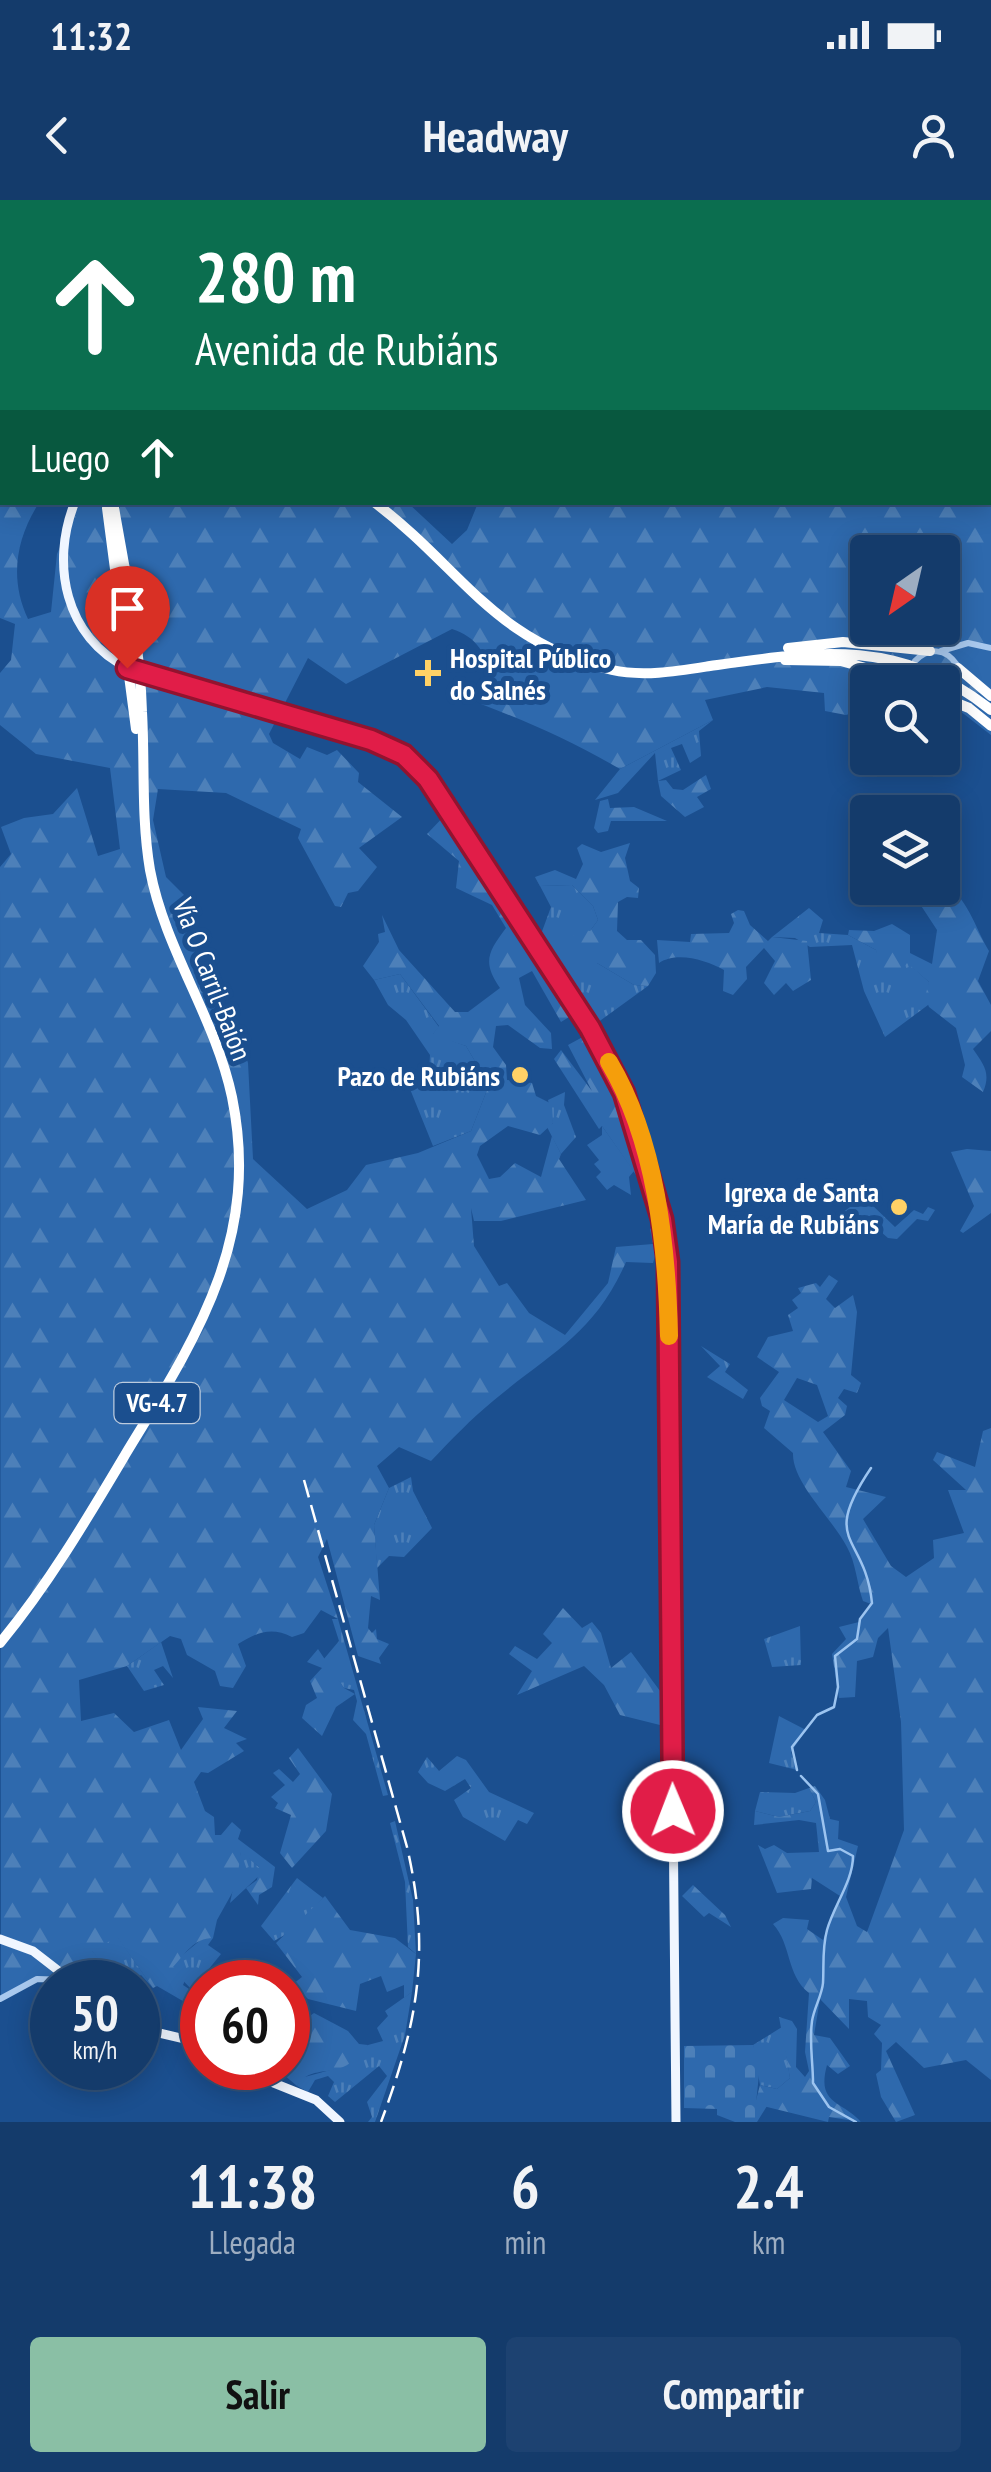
<!DOCTYPE html>
<html lang="es">
<head>
<meta charset="utf-8">
<style>
	:root { --surface:#143b6b; --page:#1d4271; --text:#f1f3f6; --muted:#9dadc1; --line:#33557e; --accent:#8abfa5 }
	body { margin:0; font-family:"PT Sans Narrow",sans-serif; background:var(--page); color:var(--text); height:100vh; display:flex; flex-direction:column; font-size:38px; white-space:nowrap }
	* { box-sizing:border-box; margin:0 }
	p { font-size:32px; color:var(--muted) }
	.icon { flex:none; width:55px; height:55px; fill:none; stroke:currentColor; stroke-width:2; stroke-linecap:round; stroke-linejoin:round }
	.map { position:relative; height:1922px; overflow:hidden }
	.panel { display:flex; flex-direction:column; background:var(--surface); flex:1 }
	.panel>* { flex:none }
	.banner { position:absolute; left:0px; top:0px; width:992px; height:305px; box-shadow:0 5px 25px #0003,0 0 0 2px var(--line); background:#0b6e4f; color:#fff; overflow:hidden }
	.needle { width:65px; rotate:214deg }
	.buttons { position:absolute; left:850px; top:335px; display:grid; gap:20px }
	.buttons a { display:grid; place-items:center; width:110px; height:110px; border-radius:10px; background:var(--surface); box-shadow:0 5px 25px #0003,0 0 0 2px var(--line); font-size:50px }
	.speed { position:absolute; left:30px; top:1760px; display:flex; gap:20px; font-size:50px; font-weight:700; text-align:center }
	.speed>* { display:grid; place-content:center; width:130px; height:130px; border-radius:50%; background:var(--surface); box-shadow:0 5px 25px #0003,0 0 0 2px var(--line); line-height:1 }
	.speed small { font-size:25px; font-weight:400 }
	.speed .limit { border:15px solid #d22; background:#fff; color:#111 }
	.pin { position:absolute; display:grid; place-items:center; width:85px; height:85px; color:#fff; margin:-102px -42px; border-radius:50% 50% 50% 0; rotate:-45deg; box-shadow:0 0 10px #0007 }
	.pin .icon { rotate:45deg }
	.me { position:absolute; width:110px; margin:-55px; rotate:359deg; stroke-linejoin:round; filter:drop-shadow(0 0 8px #0008) }
	.turn { display:flex; align-items:center; gap:35px; height:210px; padding:0 30px; font-size:45px }
	.turn .icon { width:130px; height:130px; stroke-width:2.5 }
	.turn b { display:block; font-size:70px; line-height:85px }
	.then { display:flex; align-items:center; height:95px; padding:0 30px; background:#0003; gap:20px; font-size:38px }
	.eta { display:flex; justify-content:space-evenly; align-items:center; height:170px; text-align:center }
	.eta b { font-size:60px; font-weight:600; line-height:70px }
	.action { display:flex; gap:20px; margin-top:auto; padding:20px 30px }
	.action a { flex:1; height:115px; border-radius:10px; background:var(--accent); color:#111; font-size:40px; font-weight:600; line-height:115px; text-align:center }
	.action a+a { background:var(--page); color:var(--text) }
	.status { display:flex; justify-content:space-between; align-items:center; height:70px; padding:0 50px; background:var(--surface); direction:ltr }
	.status svg { height:28px; fill:currentColor }
	header { display:flex; justify-content:space-between; align-items:center; height:130px; padding:0 30px; background:var(--surface); font-size:45px; font-weight:600 }
	.map>svg:first-child { display:block }
	.grass { fill:url(#grass-tufts) }
	.forest { fill:url(#forest-firs); fill-rule:evenodd }
	.cemetery { fill:url(#cemetery-stones) }
	.park { fill:#2e69ad }
	.lines { fill:none; stroke-linecap:round; stroke-linejoin:round }
	.stream { stroke:#9cc4f0; stroke-width:2.5 }
	.minor { stroke:#a9c9ee; stroke-width:6 }
	.major { stroke:#f0f6ff; stroke-width:9 }
	.highway { stroke:#fff; stroke-width:10 }
	.rail { stroke:#fff; stroke-width:2.5; stroke-dasharray:18 8; stroke-linecap:butt }
	.route-casing { stroke:#92132f; stroke-width:25 }
	.route { stroke:#e11d48; stroke-width:18 }
	.slow { stroke:#f59e0b; stroke-width:18 }
	.poi-dot { fill:#ffd166; stroke:#1b4f8f; stroke-width:4 }
	.labels { text-anchor:middle; dominant-baseline:central; stroke-width:10; stroke-linejoin:round; paint-order:stroke }
	.shield { fill:#1b4f8f; stroke:#bbcadd; stroke-width:2.5 }
	.shield-label { font-size:25px; font-weight:bold; fill:#fff }
	.poi-label { font-size:28px; font-weight:bold; fill:#fff; stroke:#1b4f8f; text-anchor:end }
	.street-label { font-size:28px; fill:#fff; stroke:#1b4f8f }
</style>
</head>
<body>
<div class="status"><b>11:32</b><svg viewBox="0 0 49 12"><path d="M0 12V9h3v3zM5 12V6h3v6zM10 12V3h3v9zM15 12V0h3v12zM26 1h20v11H26zM47 4h2v5h-2z"/></svg></div>
<header><svg class="icon" aria-label="back" viewBox="0 0 24 24"><path d="M15 5l-7 7 7 7"/></svg>Headway<svg class="icon" aria-label="person" viewBox="0 0 24 24"><circle cx="12" cy="8" r="4"/><path d="M4 21q1-7 8-7t8 7"/></svg></header>
<div class="map">
<svg width="991" height="1922" viewBox="0 0 991 1922">
	<defs>
		<pattern id="grass-tufts" width="24" height="20" patternUnits="userSpaceOnUse" patternTransform="scale(2.5)"><rect width="24" height="20" fill="#2e69ad"/><path d="M3 7l-1-3M5 7V3M7 7l1-3M15 17l-1-3M17 17v-4M19 17l1-3" fill="none" stroke="#4d80b9"/></pattern>
		<pattern id="forest-firs" width="22" height="20" patternUnits="userSpaceOnUse" patternTransform="scale(2.5)"><rect width="22" height="20" fill="#2e69ad"/><path d="M5 1l3.5 6h-7zM16 11l3.5 6h-7z" fill="#4d80b9"/></pattern>
		<pattern id="cemetery-stones" width="16" height="16" patternUnits="userSpaceOnUse" patternTransform="scale(2.5)"><rect width="16" height="16" fill="#2e69ad"/><path d="M2 7V4a2 2 0 0 1 4 0v3zM10 15v-3a2 2 0 0 1 4 0v3z" fill="#4d80b9"/></pattern>
	</defs>
	<rect width="100%" height="100%" fill="#1b4f8f"/>
	<!-- grass -->
	<path class="grass" d="M713,520L699,531L701,556L690,563L682,544L671,548L681,570L658,581L655,553L618,593L595,600L620,569Z
		M572,685L593,706L598,720L590,731L597,763L634,785L648,786L590,828L537,745L551,707L540,686Z
		M809,708L823,720L819,733L848,735L876,750L879,761L902,768L907,762L929,782L928,805L885,837L864,791L852,745L810,747L795,738L772,737Z
		M400,774L439,827L433,834L466,846L489,885L471,931L433,946L410,889L429,872L430,855L406,820L388,805L374,780Z
		M565,892L564,905L576,937L561,954L547,927L553,923L548,900Z
		M701,1146L730,1164L725,1172L748,1190L743,1199L707,1177L720,1166Z
		M411,1277L413,1291L432,1328L404,1357L389,1356L377,1368L374,1325L389,1288Z
		M332,1419H338L388,1595L383,1596L366,1534L353,1520L357,1501L354,1490L344,1488L323,1460L339,1441Z
		M800,1426L801,1465L772,1467L764,1439Z
		M161,1442L173,1478L163,1466L154,1470L164,1485L144,1491L127,1466Z
		M779,1516L806,1530L791,1552L797,1570L769,1563Z
		M457,1556L466,1560L489,1592L534,1613L527,1624L518,1620L505,1641L463,1617L454,1600L471,1588L465,1579L445,1591L428,1583L418,1572L427,1557L439,1571Z
		M809,1588L816,1602L810,1611L779,1617L755,1611L760,1592L795,1593Z
		M395,1621L413,1700L416,1754L408,1747L405,1682L390,1623Z
		M241,1651L259,1667L260,1675L230,1703Z
		M297,1678L323,1698L295,1729L274,1741L261,1726Z
		M117,1736L153,1788L141,1775L132,1782H105L104,1765L90,1749Z
		M203,1738H213L208,1745L221,1754L208,1770L224,1782L234,1769L246,1782L204,1779L195,1793L169,1766Z
		M412,1792L405,1835L375,1922H368L372,1917L367,1902L387,1876L379,1866L335,1902L328,1896L334,1882L328,1876L315,1880L308,1892L297,1886L301,1878L334,1869L368,1845L383,1841L377,1828L388,1816L385,1811Z
		M782,1827L790,1878L777,1889L760,1885L753,1845Z"/>
	<!-- forest -->
	<path class="forest" d="M635,0H932L934,2H628Z
		M991,67V535L960,511L943,505L942,482H868L866,509L846,515L825,511L824,493L767,487L705,500L713,520L620,569C575,543 531,523 481,504C498,475 486,439 452,429L346,484L308,458L269,534L273,543L300,559L307,547L327,555L337,550L359,573L358,582L402,617L359,648L377,667L358,691L348,693L341,707L335,706L298,638L301,629L226,593L158,589L153,620L166,677L188,699L196,751L238,828L248,863L253,959L307,1009L347,990L366,965L418,953L471,931L489,885L466,846L432,835L439,826L400,774L374,780L363,766L379,742L378,734L385,732L382,715L399,750L455,812H468L500,788C482,762 488,752 506,728L492,705L456,688L459,661L427,634L450,610L579,811L561,822L532,771L519,778L525,805L551,833L552,849L540,848L508,825L496,826L493,847L506,865L507,880L532,883L536,896L552,904L553,923L540,935L508,926L480,946L477,955L489,979L500,977L515,963L541,977L552,936L561,954L559,959L586,1000L501,1021H474L471,1008L474,1046L499,1086L507,1083L529,1113L565,1135L608,1083L616,1047L653,1044L650,1029L659,1023L663,1028L653,1063L626,1062C594,1135 550,1153 493,1201C471,1219 451,1240 431,1261L399,1247L377,1266L389,1288L374,1325L380,1400L371,1396L368,1428L372,1433L376,1429L377,1439L389,1444L379,1458L381,1464L358,1456L327,1339L318,1357L338,1419L321,1410L304,1433L292,1437C271,1426 256,1433 238,1444L246,1466L233,1488L220,1486L215,1471L187,1455L181,1439L170,1436L127,1466L79,1480L81,1521L114,1513L134,1532L169,1520L181,1550L203,1519L198,1507L237,1511L224,1528L247,1539L236,1543L244,1551L208,1573L201,1572L194,1582L205,1611L214,1617L215,1635H221L232,1622L241,1630L238,1639L275,1667L272,1687L259,1695L258,1705L246,1688L257,1680L259,1667L241,1652L236,1686L217,1720L213,1738C194,1738 185,1754 173,1767L187,1776L183,1785L195,1793L188,1804L157,1786L153,1788L117,1737L92,1751L105,1765V1782L44,1777L1,1797L0,667L11,654L1,627L24,618L53,614L77,588L98,656L120,649L110,568L36,554L0,525V473L11,460L15,424L0,418V291L2,302L37,306C15,342 10,381 28,419L51,412L57,354L80,303H408L452,344L467,330L478,303L990,302ZM868,352H942V428H868Z
		M706,575L711,589L697,597L704,607L685,617L661,596L658,581L666,580L673,589L683,590Z
		M608,599L610,608L634,607L667,621H611L608,631L598,633L594,628L600,601Z
		M630,643L625,658L630,681L639,688L638,698L627,697L618,702L617,731L627,740H641L655,755L656,773L648,786L634,785L597,763L587,771L576,765L567,744L579,729L590,731L598,720L593,706L572,685L540,686L535,677L555,670L576,679L583,664L577,648L582,644L601,652Z
		M943,684C967,695 975,728 989,751L978,781L991,805V831L973,849C984,865 991,873 983,892L962,877L965,865L956,828L929,807L925,797L929,782L907,763L903,769L915,784L905,794L878,777L876,750L848,735L849,730L874,731L892,724L910,735V753L932,764L937,730L918,701Z
		M738,710L744,711L750,725L768,741L772,737L807,741L811,780L793,791L786,783L774,795L764,783L775,761L764,748L746,767L747,779L733,795L723,791L724,770C706,760 677,751 659,763L657,740L690,742L691,734L729,733L734,723L731,714Z
		M590,833L614,870L647,969L636,975L602,926L599,929L554,859L561,850L592,891L568,845Z
		M967,949L991,951V1013L963,1033L960,1031L974,1006L951,952Z
		M874,989L882,991L871,1004L895,1027L914,1010L923,1014L928,1007L935,1010L928,1021L917,1019L897,1039L888,1038L873,1025L839,1026L838,1016Z
		M829,1075L838,1081L826,1099L835,1108L853,1095L857,1112L851,1175L861,1183L857,1193L844,1189L838,1198L847,1206L845,1215L823,1232L851,1271L846,1287L886,1297L863,1319L891,1366L906,1377L934,1358L933,1340L964,1333L948,1290H966L933,1260L937,1252L975,1267L983,1231L991,1228V1880L966,1860L924,1868L896,1842L886,1851L915,1915L896,1922L881,1897L876,1874L881,1870L882,1843L874,1834L881,1825L868,1817L867,1801L849,1799V1829L820,1799L814,1835L830,1838L850,1866L838,1874L827,1865C816,1905 842,1900 861,1922L829,1917L828,1922L755,1904L760,1885L777,1889L790,1878L779,1817L792,1821L797,1829L796,1867L805,1877L809,1871L805,1852L809,1793C786,1775 792,1745 773,1724L783,1718L809,1720L807,1729L823,1740L840,1696L812,1678L811,1689L777,1693L758,1645L765,1649L774,1645L787,1653L819,1652L816,1623L799,1620L754,1625L755,1611L779,1617L810,1611L816,1602L809,1588L815,1586L825,1600L830,1619L839,1621L838,1639L858,1646L846,1697L857,1726L867,1732L904,1630L901,1522L888,1428L878,1438L873,1457L857,1461L855,1497L839,1498L832,1454L846,1439L839,1427L859,1422L871,1404L863,1401C857,1384 856,1363 847,1347C832,1318 792,1283 793,1253L764,1228L770,1211L762,1206L760,1198L779,1172L757,1157L768,1137L793,1131L788,1115L798,1108L792,1100L801,1093L798,1088L816,1083L820,1087ZM797,1178L817,1185L828,1216L818,1222L784,1200Z
		M563,1408L582,1428L592,1422L601,1433L611,1468L631,1452L672,1507V1528L620,1515L604,1485L584,1466L517,1495L532,1471L509,1454L515,1446L537,1459L552,1443L543,1434Z
		M318,1449L344,1488L355,1494L336,1507L322,1536L302,1518L306,1505L317,1498L310,1481L322,1468L307,1462Z
		M298,1548L332,1594L326,1631L292,1668L280,1653L291,1615L275,1608L278,1603L271,1597L285,1585L273,1573L279,1569L293,1582L300,1574L289,1558Z
		M693,1685L725,1715L731,1727L709,1713L704,1717L682,1696Z
		M325,1696L350,1730L395,1738L416,1754L412,1792L404,1798V1785L387,1792L381,1776L360,1784L356,1811L308,1799L293,1784L302,1777L276,1743Z
		M314,1813L348,1831L359,1844L368,1845C363,1851 353,1863 343,1867C327,1874 307,1868 297,1886L276,1868H288V1823L296,1826Z"/>
	<!-- cemetery -->
	<path class="cemetery" d="M753,1845L760,1865L756,1903L767,1906L757,1922H735L717,1915V1909L684,1908V1846Z"/>
	<!-- park -->
	<path class="park" d="M602,926L634,971L629,977L631,995L614,985L607,990L596,977L601,972L594,964L599,960L587,945L602,935Z"/>
	<g class="lines">
		<!-- stream -->
		<path class="stream" d="M797,1570L792,1547L817,1515L834,1507L838,1487L835,1456L857,1439L860,1419L872,1403C865,1333 819,1345 871,1268
			M801,1576L818,1594L828,1651L840,1649L853,1656C853,1681 834,1705 827,1730C822,1748 824,1766 823,1783C822,1795 814,1808 812,1821C809,1843 813,1861 813,1883L829,1907L856,1922"/>
		<!-- minor -->
		<path class="minor" d="M941,451L968,443L991,448
			M915,461C928,447 946,448 957,465L958,482
			M0,1799L37,1779L68,1780"/>
		<!-- major -->
		<path class="major" d="M147,0V2
			M185,0L186,2
			M202,0L204,2
			M75,302C50,363 65,438 128,468C160,484 196,490 230,500C277,514 324,528 371,539L404,555L428,579L590,828L624,893L662,1019L668,1062L676,1922
			M0,1739L33,1751L73,1782
			M138,1828L202,1843
			M236,1868L316,1900L340,1922"/>
		<!-- highway -->
		<path class="highway" d="M0,227L2,228
			M374,302C463,369 492,441 612,470C643,477 678,471 710,466C816,451 900,437 991,510
			M107,308L136,529
			M788,448L843,442L930,451
			M785,460L841,461L911,481
			M958,468L991,496
			M944,498L969,508L991,526
			M0,1443C48,1385 87,1319 125,1255C196,1138 261,1040 232,897C215,817 165,750 150,670C141,617 145,565 142,512C140,441 125,372 113,302"/>
		<!-- rail -->
		<path class="rail" d="M304,1280L407,1647C431,1751 418,1823 381,1922"/>
	</g>
	<g class="lines">
		<!-- route casing -->
		<g class="route-casing">
			<path id="route" d="M127,468L371,540L404,555L428,579L590,828L624,893L662,1019L668,1062L673,1611"/>
		</g>
		<!-- route -->
		<use href="#route" class="route"/>
		<!-- slow -->
		<path class="slow" d="M609,862C656,941 667,1046 669,1136"/>
	</g>
	<!-- markers -->
	<g class="poi-dot">
		<path d="M423 458h10v10h10v10h-10v10h-10v-10h-10v-10h10z"/>
		<circle cx="520" cy="875" r="10"/>
		<circle cx="899" cy="1007" r="10"/>
	</g>
	<g class="labels">
		<!-- shield labels -->
		<rect class="shield" x="114.5" y="1183" width="85" height="40" rx="8"/>
		<g class="shield-label">
			<text x="157" y="1203">VG-4.7</text>
		</g>
		<!-- poi labels -->
		<g class="poi-label">
			<text x="450" y="457" text-anchor="start">Hospital Público<tspan x="450" dy="32">do Salnés</tspan></text>
			<text x="500" y="875">Pazo de Rubiáns</text>
			<text x="879" y="991">Igrexa de Santa<tspan x="879" dy="32">María de Rubiáns</tspan></text>
		</g>
		<!-- street labels -->
		<g class="street-label">
			<text transform="translate(213 779) rotate(69)">Vía O Carril-Baión</text>
		</g>
	</g>
</svg>
<div class="buttons">
<a><svg class="needle" viewBox="-14 -14 28 28"><path d="M0-13l5 13h-10z" fill="#e53935"/><path d="M0 13l5-13h-10z" fill="#9dadc1"/></svg></a>
<a><svg class="icon" aria-label="search" viewBox="0 0 24 24"><circle cx="10" cy="10" r="6"/><path d="M15 15l6 6"/></svg></a>
<a><svg class="icon" aria-label="layers" viewBox="0 0 24 24"><path d="M12 4l9 5-9 5-9-5zM3 14l9 5 9-5"/></svg></a>
</div>
<div class="speed"><div>50<small>km/h</small></div><div class="limit">60</div></div>
<div class="pin" style="left:127px;top:468px;background:#d93025"><svg class="icon" aria-label="arrive" viewBox="0 0 24 24"><path d="M6 21V4h12l-3 4 3 4H6"/></svg></div>
<svg class="me" style="left:673px;top:1611px" viewBox="-20 -20 40 40"><circle r="17" fill="#e11d48" stroke="#fff" stroke-width="3"/><path d="M0-11L8 9 0 5-8 9z" fill="#fff"/></svg>
<div class="banner">
<div class="turn"><svg class="icon" aria-label="ahead" viewBox="0 0 24 24"><path d="M12 20V5M6 11l6-6 6 6"/></svg><div><b>280 m</b>Avenida de Rubiáns</div></div>
<div class="then">Luego<svg class="icon" aria-label="ahead" viewBox="0 0 24 24"><path d="M12 20V5M6 11l6-6 6 6"/></svg></div>
</div>
</div>
<section class="panel">
<div class="eta">
<div><b>11:38</b><p>Llegada</p></div>
<div><b>6</b><p>min</p></div>
<div><b>2.4</b><p>km</p></div>
</div>
<div class="action"><a>Salir</a><a>Compartir</a></div>
</section>
</body>
</html>
